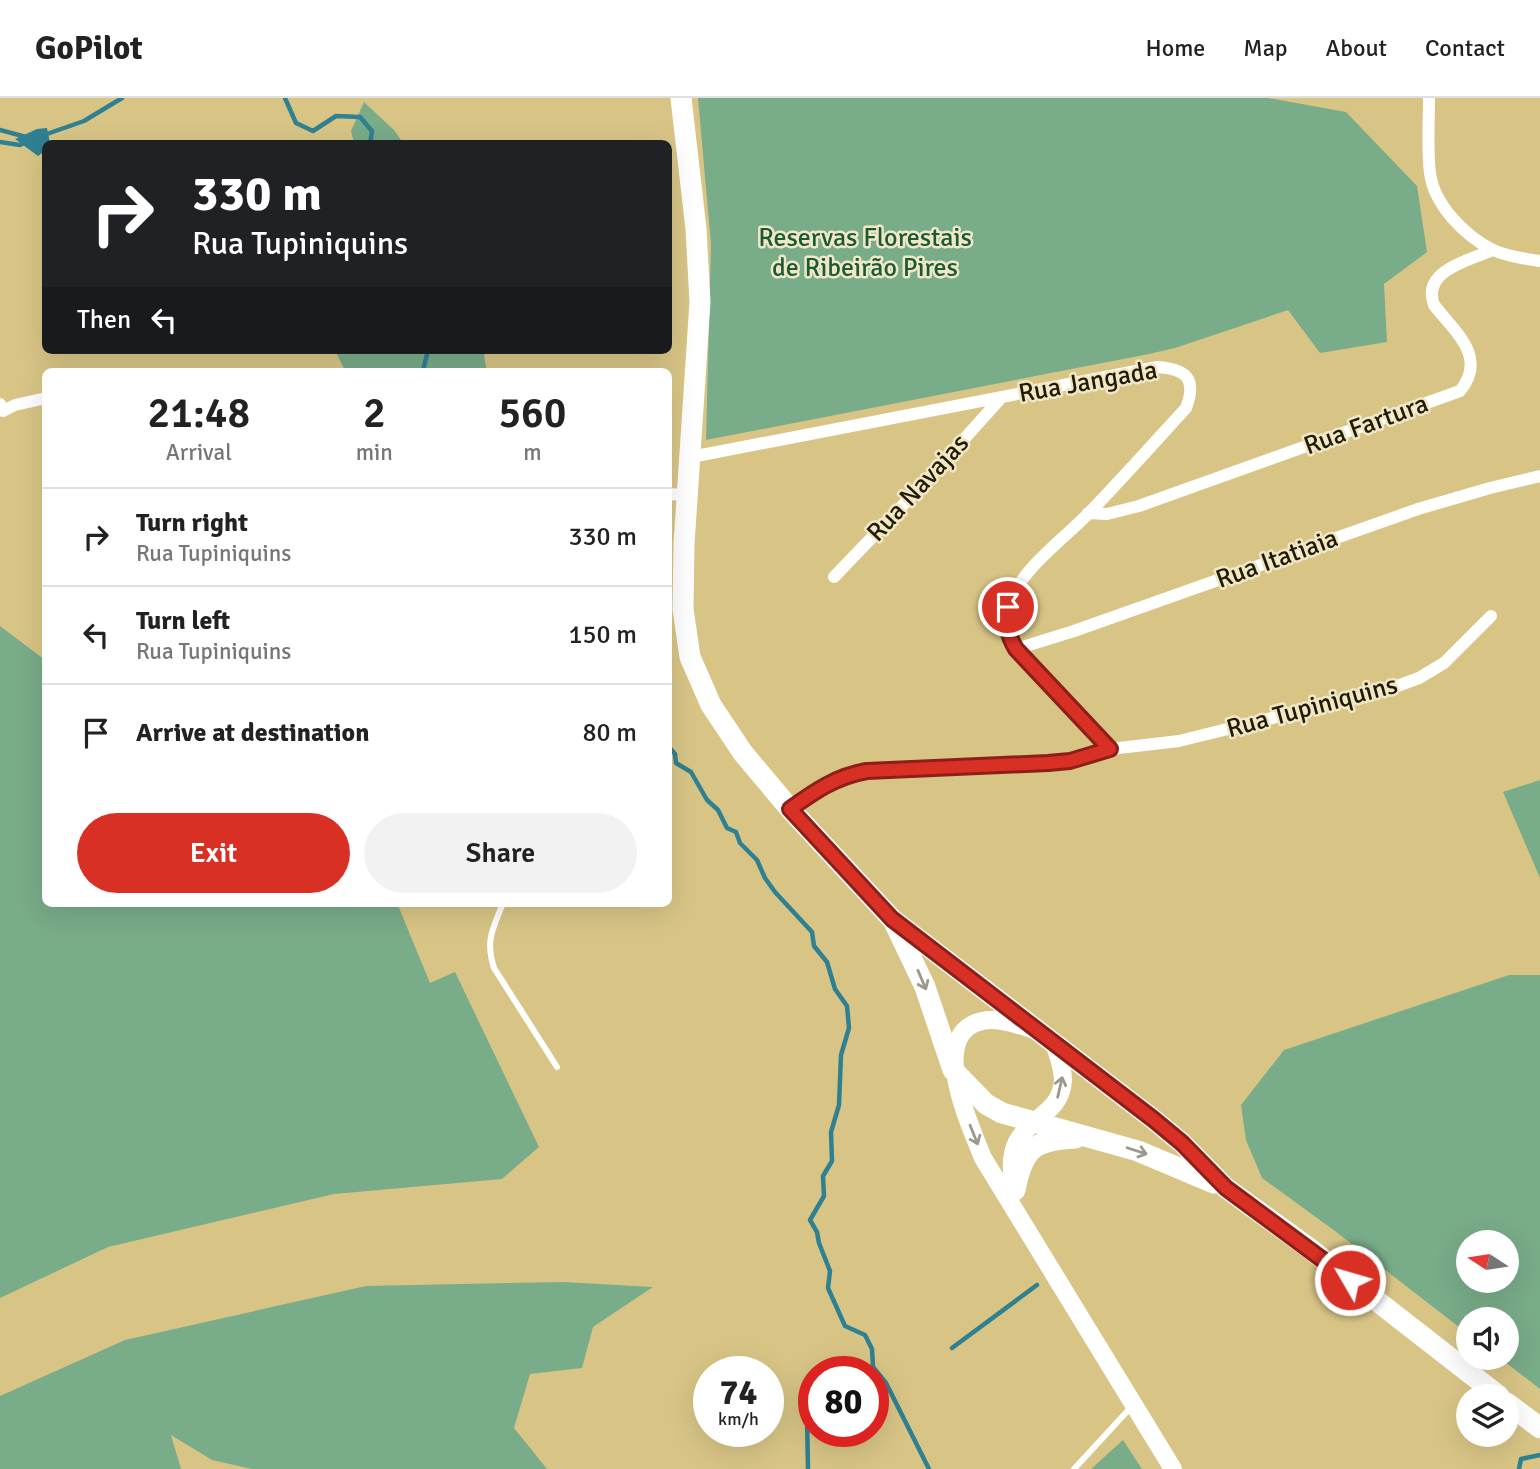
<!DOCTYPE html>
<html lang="en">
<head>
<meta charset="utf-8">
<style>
	:root { --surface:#fff; --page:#f2f2f2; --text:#222; --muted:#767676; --line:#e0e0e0; --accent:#d93025 }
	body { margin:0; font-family:Signika,sans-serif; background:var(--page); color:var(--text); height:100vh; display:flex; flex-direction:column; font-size:26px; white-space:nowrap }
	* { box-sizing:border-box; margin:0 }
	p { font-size:23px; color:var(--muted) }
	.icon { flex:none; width:38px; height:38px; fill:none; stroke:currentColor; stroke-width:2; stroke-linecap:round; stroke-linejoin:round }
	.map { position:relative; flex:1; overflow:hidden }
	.details { position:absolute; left:42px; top:270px; width:630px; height:539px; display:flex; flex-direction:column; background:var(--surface); border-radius:10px; box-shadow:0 7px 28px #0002 }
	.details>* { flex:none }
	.guide { position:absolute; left:42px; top:42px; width:630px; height:214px; border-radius:10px; box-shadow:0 7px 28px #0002; background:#202124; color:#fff; overflow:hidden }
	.needle { width:46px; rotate:282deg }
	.tools { position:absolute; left:1456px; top:1132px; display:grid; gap:14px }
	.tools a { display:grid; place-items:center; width:63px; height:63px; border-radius:50%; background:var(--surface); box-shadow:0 7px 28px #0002; font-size:35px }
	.speed { position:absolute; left:693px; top:1258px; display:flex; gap:14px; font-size:35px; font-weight:700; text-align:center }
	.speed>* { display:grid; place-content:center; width:91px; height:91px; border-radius:50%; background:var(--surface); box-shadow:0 7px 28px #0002; line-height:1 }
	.speed small { font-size:18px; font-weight:400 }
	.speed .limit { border:10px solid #d22; background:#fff; color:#111 }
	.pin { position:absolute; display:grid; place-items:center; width:60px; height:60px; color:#fff; margin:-30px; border:4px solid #fff; border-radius:50%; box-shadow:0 2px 7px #0007 }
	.me { position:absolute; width:77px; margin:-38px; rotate:308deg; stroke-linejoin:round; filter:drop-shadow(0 0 5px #0008) }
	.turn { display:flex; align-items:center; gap:24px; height:147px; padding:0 35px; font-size:32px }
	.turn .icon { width:91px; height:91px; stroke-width:2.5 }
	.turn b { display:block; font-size:49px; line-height:60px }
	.then { display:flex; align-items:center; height:66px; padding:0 35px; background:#0003; gap:14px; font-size:26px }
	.eta { display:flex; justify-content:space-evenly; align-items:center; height:119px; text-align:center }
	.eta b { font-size:42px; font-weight:600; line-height:49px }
	.action { display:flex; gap:14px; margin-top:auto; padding:14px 35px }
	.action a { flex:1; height:80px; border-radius:42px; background:var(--accent); color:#fff; font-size:28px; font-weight:600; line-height:80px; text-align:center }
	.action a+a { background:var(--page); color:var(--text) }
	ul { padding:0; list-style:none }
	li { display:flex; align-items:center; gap:21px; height:98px; padding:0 35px; border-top:2px solid var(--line) }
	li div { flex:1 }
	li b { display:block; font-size:26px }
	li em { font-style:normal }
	header { display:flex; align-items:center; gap:42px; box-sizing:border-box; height:98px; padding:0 35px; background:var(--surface); border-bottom:2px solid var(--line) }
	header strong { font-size:33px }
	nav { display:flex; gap:38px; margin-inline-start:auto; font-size:24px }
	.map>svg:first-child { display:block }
	.green { fill:#79ac89; fill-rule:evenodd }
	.water { fill:#2f8192 }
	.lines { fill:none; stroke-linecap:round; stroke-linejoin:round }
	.stream { stroke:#2f8192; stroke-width:4.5 }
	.service { stroke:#fff; stroke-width:6 }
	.minor { stroke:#fff; stroke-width:12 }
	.secondary { stroke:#fff; stroke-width:18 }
	.trunk { stroke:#fff; stroke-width:21 }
	.oneway { stroke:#9b988d }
	.route-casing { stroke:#8d1f18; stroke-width:18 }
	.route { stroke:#d93025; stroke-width:12 }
	.labels { text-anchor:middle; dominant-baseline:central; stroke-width:5; stroke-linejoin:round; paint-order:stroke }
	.park-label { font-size:26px; fill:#1a5a35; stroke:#f0e7c7 }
	.street-label { font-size:26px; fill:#211901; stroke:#f0e7c7 }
</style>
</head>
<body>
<header>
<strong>GoPilot</strong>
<nav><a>Home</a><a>Map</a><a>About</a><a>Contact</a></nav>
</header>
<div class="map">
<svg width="1540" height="1371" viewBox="0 0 1540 1371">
	<rect width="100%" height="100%" fill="#d8c586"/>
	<!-- green -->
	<path class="green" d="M698,0H1268L1346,14L1417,88L1427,154L1384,186L1387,244L1320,255L1288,212L1175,250L1149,256L706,342L711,146Z
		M364,4L394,32L403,45H354L351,33Z
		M335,252H486L484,258L487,273H345Z
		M0,528L45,562L46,805H397L430,885L455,874L539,1049L502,1081L334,1096L108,1149L0,1200Z
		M1540,682V780L1503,694Z
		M1509,877H1540V1291L1500,1260H1507V1222H1468V1236L1335,1133L1262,1080L1246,1042L1241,1007L1284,952ZM1507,1144V1183H1468V1144Z
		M563,1184L653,1189L593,1229L582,1270L530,1276L514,1330L547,1371H252L212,1362L171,1337L181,1371H0V1298L125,1242L366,1188Z
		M1123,1342L1142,1371H1091Z"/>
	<!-- water -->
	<path class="water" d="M47,30L50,45L46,46L45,53L38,58L15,41L37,31Z"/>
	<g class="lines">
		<!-- stream -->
		<path class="stream" d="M285,0L296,25L313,33L336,18L360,19L372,33L370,46
			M0,32L26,39
			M44,37L84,23L122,0
			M0,44L20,47L26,44
			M423,273L428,252
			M668,648L675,656L676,665L691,674L707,702L718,712L727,730L736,734L740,745L757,762L765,780L775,794L812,834L814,848L827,864L835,891L847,908L849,930L841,957L839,1007L831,1034L832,1063L823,1078L824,1098L810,1122L817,1134L819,1145L830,1173L828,1190L845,1228L865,1237L872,1251L873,1269L886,1285L929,1371
			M952,1250L1037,1187
			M873,1307L886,1285
			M808,1371L807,1318H814
			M1519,1371L1521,1361L1540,1357"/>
		<!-- service -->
		<path class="service" d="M503,805C493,831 485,842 494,870L557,969
			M1074,1371L1133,1307"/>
		<!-- minor -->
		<path class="minor" d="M1429,0C1429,25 1427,51 1430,75C1434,107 1465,138 1493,152C1507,158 1525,161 1540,163
			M0,306L3,313L15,307L46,300
			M691,359L1157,269C1187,271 1197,281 1186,310C1153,346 1121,382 1087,417C1061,443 1023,470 1009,505C1003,521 1008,537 1016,551L1110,651
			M668,396L687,397
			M1088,415L1107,416L1139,408L1460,293C1488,259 1455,234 1434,207C1421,173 1469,162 1493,152
			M834,479L928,381L1001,300
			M1016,551L1074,533L1418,411L1490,390L1540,378
			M790,711C815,693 837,679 867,673L1070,663L1110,651L1179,643L1389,591L1419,580L1444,565L1491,518"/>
		<!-- secondary -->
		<path class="secondary" d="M1036,932C1020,928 999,919 982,923C926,936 971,1029 983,1060L1173,1371
			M1014,1089C999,1017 1061,1028 1063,982C1063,970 1058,957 1054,945"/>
		<!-- trunk -->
		<path class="trunk" d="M681,0L696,131L700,204L684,446L683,511L690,559L711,607L743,655L790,711L892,821L1153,1021L1182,1045L1226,1090L1309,1150L1499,1298
			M895,826L925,889L953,972L986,1006L1002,1015L1138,1053L1214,1085
			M1015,1092C1023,1050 1034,1042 1076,1040
			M1507,1305L1540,1330"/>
	</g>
	<!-- one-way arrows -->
	<defs><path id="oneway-shaft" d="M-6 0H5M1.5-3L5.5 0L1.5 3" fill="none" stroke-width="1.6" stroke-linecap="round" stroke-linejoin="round" transform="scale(1.75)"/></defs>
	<g class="oneway">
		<use href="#oneway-shaft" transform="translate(922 882) rotate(67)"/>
		<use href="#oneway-shaft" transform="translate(1060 989) rotate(-77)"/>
		<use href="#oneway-shaft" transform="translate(974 1037) rotate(68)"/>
		<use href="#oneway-shaft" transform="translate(1137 1053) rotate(18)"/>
	</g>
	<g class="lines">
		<!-- route casing -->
		<g class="route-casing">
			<path id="route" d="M1008,509C1006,526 1007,536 1016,551L1110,651L1070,663L1048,665L867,673C837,678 815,693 790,711L892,821L1153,1021L1182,1045L1226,1090L1350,1182"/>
		</g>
		<!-- route -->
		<use href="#route" class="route"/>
	</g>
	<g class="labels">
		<!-- park labels -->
		<g class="park-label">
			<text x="865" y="140">Reservas Florestais<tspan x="865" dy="30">de Ribeirão Pires</tspan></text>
		</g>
		<!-- street labels -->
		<g class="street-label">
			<text transform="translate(1088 284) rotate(-10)">Rua Jangada</text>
			<text transform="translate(1366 327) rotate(-20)">Rua Fartura</text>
			<text transform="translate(918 390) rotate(-47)">Rua Navajas</text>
			<text transform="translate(1277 461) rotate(-20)">Rua Itatiaia</text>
			<text transform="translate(1312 609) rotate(-15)">Rua Tupiniquins</text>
		</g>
	</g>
</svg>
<div class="tools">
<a><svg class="needle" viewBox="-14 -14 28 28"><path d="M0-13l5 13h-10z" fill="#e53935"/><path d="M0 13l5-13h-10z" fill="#767676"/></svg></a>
<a><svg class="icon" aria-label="sound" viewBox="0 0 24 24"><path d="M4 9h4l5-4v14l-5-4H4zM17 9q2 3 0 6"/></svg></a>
<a><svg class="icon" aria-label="layers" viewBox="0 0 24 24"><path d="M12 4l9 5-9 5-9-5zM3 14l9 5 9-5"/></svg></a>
</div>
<div class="speed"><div>74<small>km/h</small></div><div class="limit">80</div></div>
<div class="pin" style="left:1008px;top:509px;background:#d93025"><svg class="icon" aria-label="arrive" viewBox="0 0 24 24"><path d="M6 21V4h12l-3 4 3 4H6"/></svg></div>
<svg class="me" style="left:1350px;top:1182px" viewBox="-20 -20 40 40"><circle r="17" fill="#d93025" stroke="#fff" stroke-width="3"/><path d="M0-11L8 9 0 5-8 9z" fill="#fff"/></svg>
<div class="guide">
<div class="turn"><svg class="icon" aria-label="right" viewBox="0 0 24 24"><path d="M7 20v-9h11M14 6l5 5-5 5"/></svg><div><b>330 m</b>Rua Tupiniquins</div></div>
<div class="then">Then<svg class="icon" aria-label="left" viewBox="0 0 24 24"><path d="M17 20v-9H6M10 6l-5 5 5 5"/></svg></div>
</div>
<section class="details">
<div class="eta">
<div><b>21:48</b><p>Arrival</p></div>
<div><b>2</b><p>min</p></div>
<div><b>560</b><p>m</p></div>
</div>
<ul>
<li><svg class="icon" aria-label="right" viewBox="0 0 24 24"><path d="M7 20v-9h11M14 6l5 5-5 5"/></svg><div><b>Turn right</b><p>Rua Tupiniquins</p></div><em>330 m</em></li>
<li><svg class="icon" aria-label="left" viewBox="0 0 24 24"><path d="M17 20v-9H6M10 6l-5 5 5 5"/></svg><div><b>Turn left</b><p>Rua Tupiniquins</p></div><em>150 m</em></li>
<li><svg class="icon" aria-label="arrive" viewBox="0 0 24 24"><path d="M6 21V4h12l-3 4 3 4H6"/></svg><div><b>Arrive at destination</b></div><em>80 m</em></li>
</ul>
<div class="action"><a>Exit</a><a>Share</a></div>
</section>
</div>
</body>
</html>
